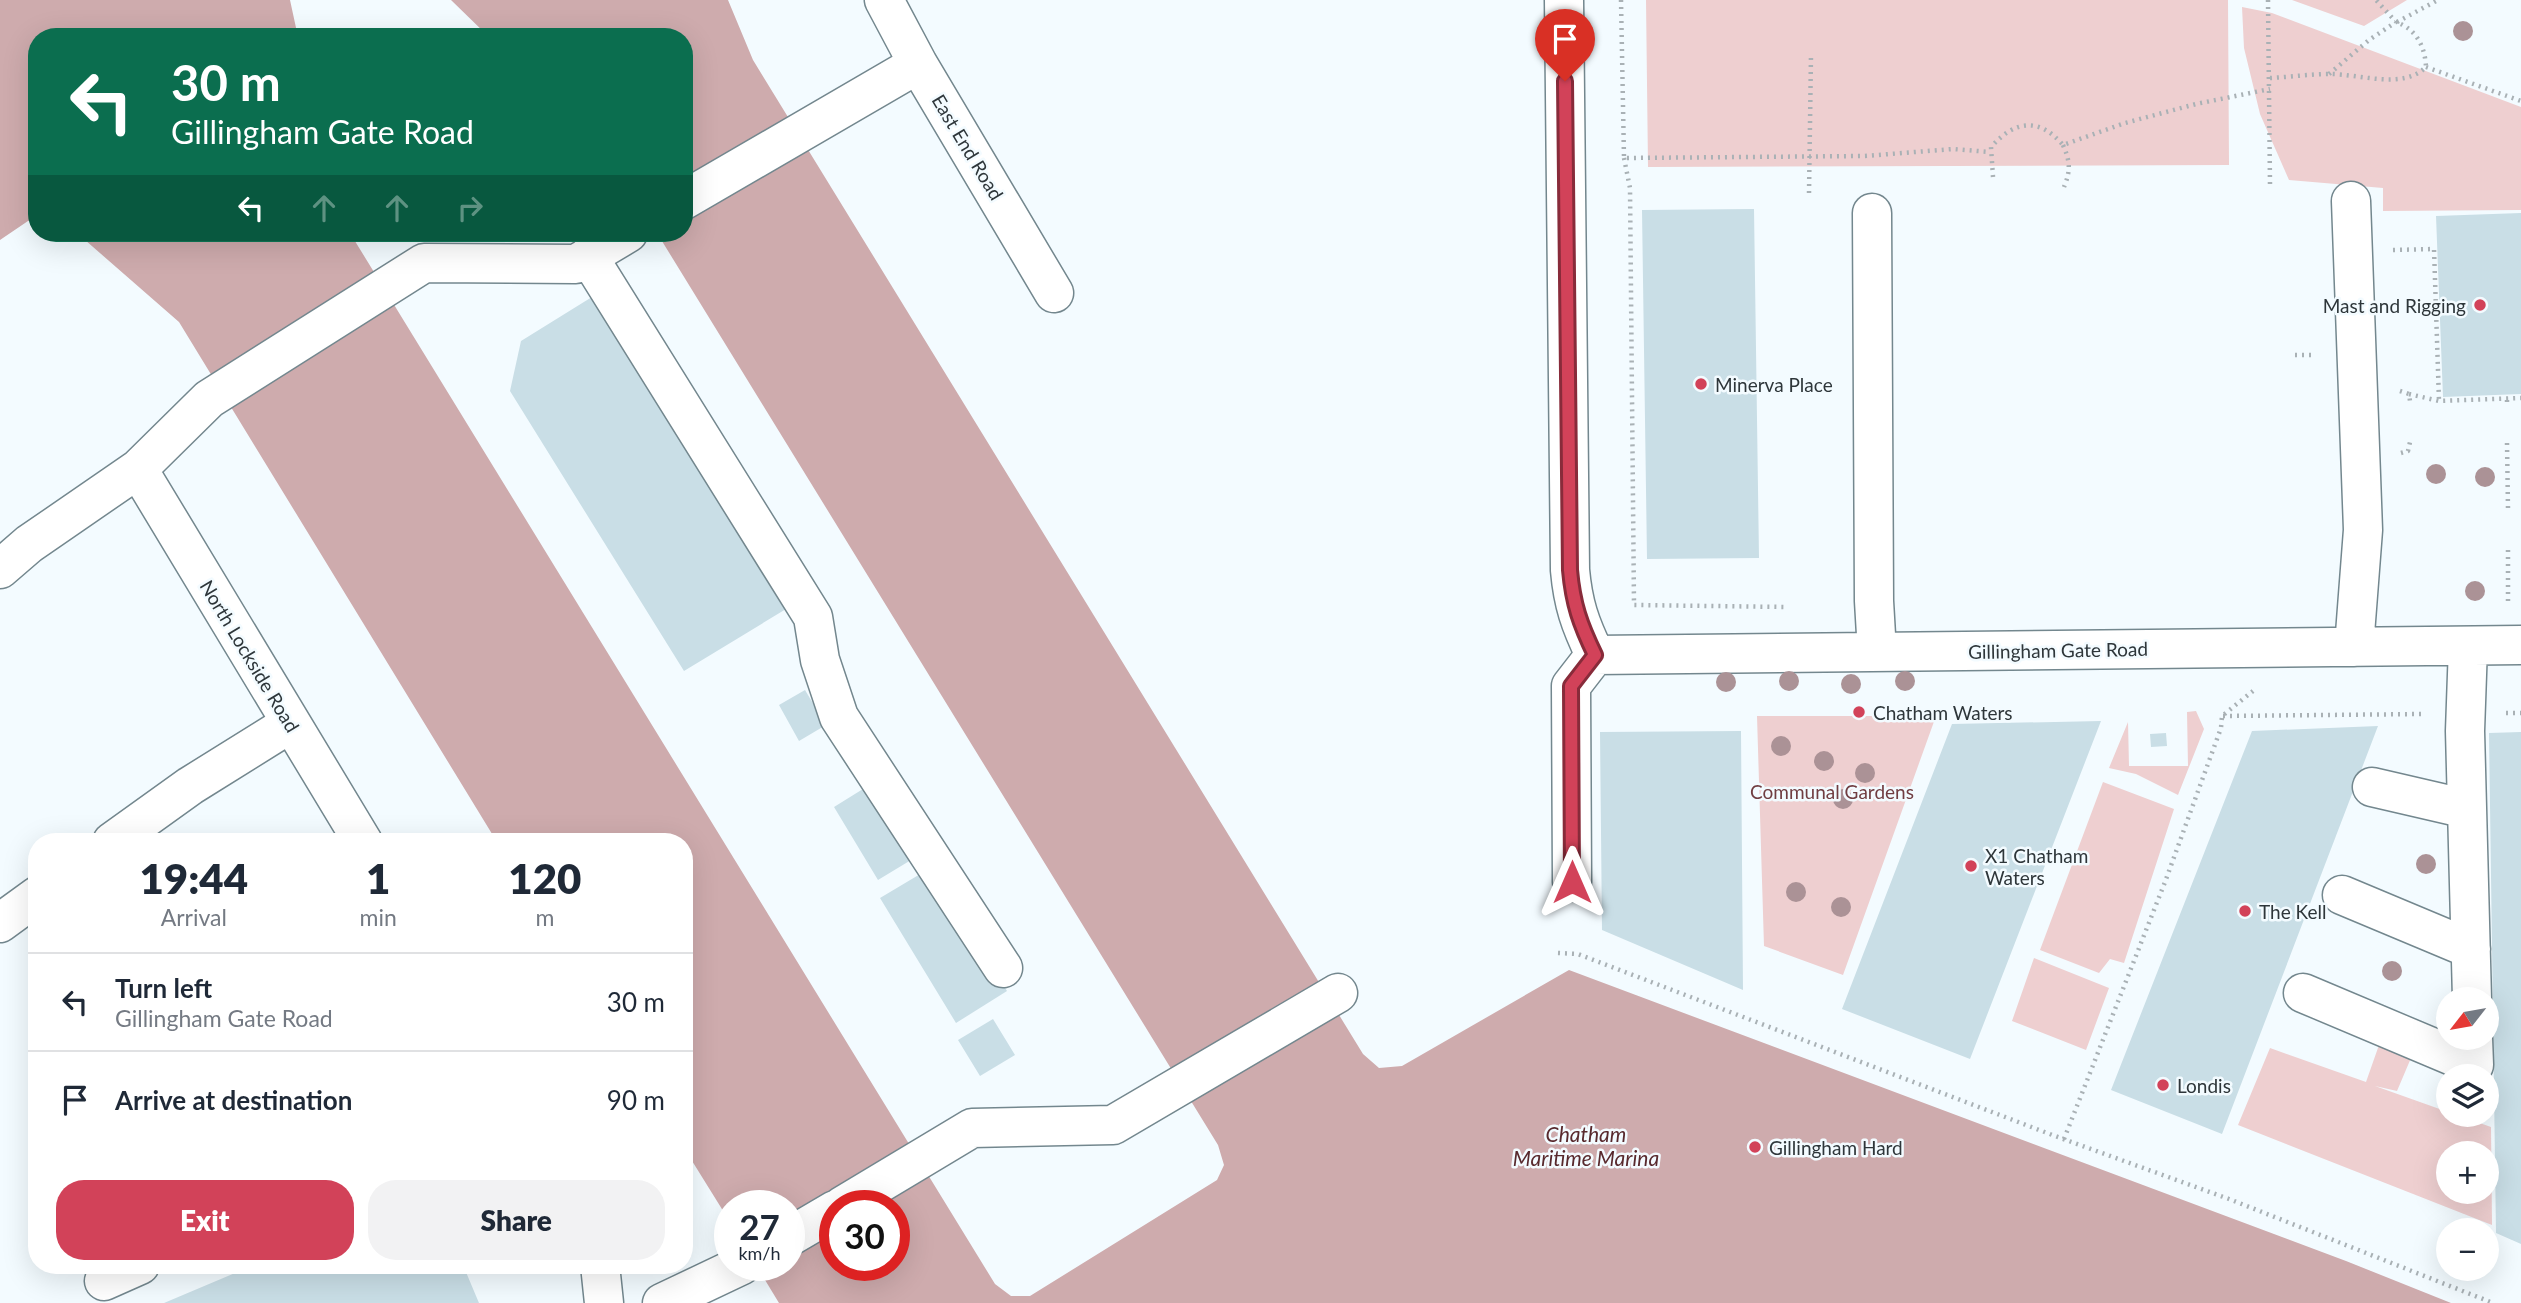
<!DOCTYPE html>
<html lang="en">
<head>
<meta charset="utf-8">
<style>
	:root { --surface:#fff; --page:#f2f2f3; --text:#1f2937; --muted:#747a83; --line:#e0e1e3; --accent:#d24259 }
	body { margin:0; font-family:Lato,sans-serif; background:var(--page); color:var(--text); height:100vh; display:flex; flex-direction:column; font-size:26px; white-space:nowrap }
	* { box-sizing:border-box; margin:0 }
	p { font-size:23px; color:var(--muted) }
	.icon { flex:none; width:38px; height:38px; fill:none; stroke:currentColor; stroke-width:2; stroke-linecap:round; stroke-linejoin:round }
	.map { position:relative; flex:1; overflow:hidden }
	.panel { position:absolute; left:28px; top:833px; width:665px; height:441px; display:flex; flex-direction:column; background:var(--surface); border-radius:28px; box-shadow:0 7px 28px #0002 }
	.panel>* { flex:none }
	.hud { position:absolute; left:28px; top:28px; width:665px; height:214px; border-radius:28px; box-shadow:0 7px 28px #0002; background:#0b6e4f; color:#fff; overflow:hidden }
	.needle { width:46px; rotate:239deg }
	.tools { position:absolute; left:2436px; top:987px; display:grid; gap:14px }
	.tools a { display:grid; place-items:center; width:63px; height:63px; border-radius:50%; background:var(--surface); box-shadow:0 7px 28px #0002; font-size:35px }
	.speed { position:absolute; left:714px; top:1190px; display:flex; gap:14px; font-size:35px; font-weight:700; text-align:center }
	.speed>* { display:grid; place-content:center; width:91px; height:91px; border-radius:50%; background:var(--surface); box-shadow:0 7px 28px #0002; line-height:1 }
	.speed small { font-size:18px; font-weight:400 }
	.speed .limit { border:10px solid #d22; background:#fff; color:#111 }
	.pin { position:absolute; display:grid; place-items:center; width:60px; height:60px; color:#fff; margin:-72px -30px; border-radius:50% 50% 50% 0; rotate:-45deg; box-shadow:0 0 7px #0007 }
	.pin .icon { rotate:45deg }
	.me { position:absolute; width:77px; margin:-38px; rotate:0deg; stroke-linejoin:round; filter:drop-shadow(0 0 5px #0008) }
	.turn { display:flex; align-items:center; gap:24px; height:147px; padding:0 28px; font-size:32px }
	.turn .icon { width:91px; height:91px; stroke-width:2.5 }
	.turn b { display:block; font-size:49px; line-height:60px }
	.lanes { display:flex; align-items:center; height:66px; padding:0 28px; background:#0003; justify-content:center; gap:35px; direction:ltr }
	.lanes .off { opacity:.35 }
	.eta { display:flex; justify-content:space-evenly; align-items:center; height:119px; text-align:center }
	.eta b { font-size:42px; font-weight:800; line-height:49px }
	.primary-button { display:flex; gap:14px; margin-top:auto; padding:14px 28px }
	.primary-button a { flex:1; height:80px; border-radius:28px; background:var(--accent); color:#fff; font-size:28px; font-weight:800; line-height:80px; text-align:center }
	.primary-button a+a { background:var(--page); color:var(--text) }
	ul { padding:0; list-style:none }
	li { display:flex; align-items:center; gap:21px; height:98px; padding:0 28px; border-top:2px solid var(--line) }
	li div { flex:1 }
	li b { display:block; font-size:26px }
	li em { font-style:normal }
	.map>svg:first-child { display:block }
	.green { fill:#eecfd0; fill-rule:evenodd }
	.water { fill:#ceabad; fill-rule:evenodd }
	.building { fill:#c9dee6 }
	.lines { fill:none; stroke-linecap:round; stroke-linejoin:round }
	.minor-casing { stroke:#73878e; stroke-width:41 }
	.path { stroke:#a9b1b5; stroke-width:4.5; stroke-dasharray:2 5; stroke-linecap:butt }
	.minor { stroke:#fff; stroke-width:38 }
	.tree { fill:#ab9296 }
	.route-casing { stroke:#882b3a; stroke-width:18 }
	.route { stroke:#d24259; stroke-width:12 }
	.poi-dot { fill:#d24259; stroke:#f3fbff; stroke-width:2.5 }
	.labels { text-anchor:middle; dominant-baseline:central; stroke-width:5; stroke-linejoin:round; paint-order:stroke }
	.street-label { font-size:19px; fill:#2e363a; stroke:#f3fbff }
	.poi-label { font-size:19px; fill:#2e363a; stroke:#f3fbff; text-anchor:start }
	.park-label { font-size:19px; fill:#703d41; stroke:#f3fbff }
	.water-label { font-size:21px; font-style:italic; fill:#58292d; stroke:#f3fbff }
</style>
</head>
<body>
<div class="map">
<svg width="2521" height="1303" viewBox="0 0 2521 1303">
	<rect width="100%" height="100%" fill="#f3fbff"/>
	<!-- green -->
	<path class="green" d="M1646,0H2228L2229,165L1648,167Z
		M2292,0H2407L2364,26Z
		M2242,7L2272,13L2521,107V210L2383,211V188L2289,180L2260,114L2244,48Z
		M2196,711L2204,729L2178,795L2136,774L2109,768L2128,722L2129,766H2188L2187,712Z
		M1757,716H1936L1843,975L1764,946Z
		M2103,782L2174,809L2124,963L2110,959L2099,973L2040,950Z
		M2034,958L2109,988L2086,1050L2012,1021Z
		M2379,1045L2411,1058L2397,1091L2375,1086L2448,1112V1115H2457L2491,1127L2492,1225L2238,1125L2270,1048L2366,1082ZM2448,1153H2487V1192H2448Z"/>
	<!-- water -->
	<path class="water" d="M0,0H290L298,37H37V222L28,221L0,240Z
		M451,0H728L753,60L1363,1054L1379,1068L1402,1066L1569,970L2346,1261L2451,1303H779L756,1265H789V1206H730V1222L684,1148V842H497L179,322L77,233H350L995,1284L1011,1296H1030L1217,1180L1224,1165L1218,1145L657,233H684V37H489ZM835,1206H894V1265H835Z"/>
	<!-- building -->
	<path class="building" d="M1754,209L1759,558L1647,559L1642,210Z
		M2521,213V394L2443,397L2436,216Z
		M600,292L791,606L684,671L510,391L521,341Z
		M805,690L826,725L799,741L779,705Z
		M2101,721L1970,1059L1842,1009L1952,724Z
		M2378,726L2222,1134L2111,1090L2252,731Z
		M1741,731L1743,990L1602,930L1600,732Z
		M2521,732V1244L2496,1233L2489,733Z
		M2166,733L2167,746L2151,747L2150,734Z
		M871,784L916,857L878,880L834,807Z
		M932,867L1007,991L956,1023L880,898Z
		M993,1019L1015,1055L980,1076L958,1040Z
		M254,1265H463L479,1303H164Z"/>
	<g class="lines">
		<!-- minor casing -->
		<g class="minor-casing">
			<path id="minor" d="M884,0L918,64L1054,293
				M1564,0L1570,570C1573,604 1580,624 1595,655
				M684,200L918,64
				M2351,201L2363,530L2354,647
				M1872,213L1874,601L1877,652
				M588,256L813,617L820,660L839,717L1003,968
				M138,469L363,842
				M0,569L29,544L138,469L209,399L424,263L576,264L628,233
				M2468,646L2465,731L2472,999
				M1595,655L2521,645
				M2372,787L2467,809
				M112,842L190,786L291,723
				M1572,882L1571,686L1595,655
				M2342,895L2471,949
				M0,923L37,896
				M2303,993L2474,1065L2473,1038
				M842,1206L972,1128L1113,1125L1338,993
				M789,1237L835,1210
				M600,1265L604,1303
				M104,1281L140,1265
				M662,1303L742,1265"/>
		</g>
		<!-- path -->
		<path class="path" d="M1621,0L1624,158L1865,156L1953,149L1990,152
			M2268,0L2270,185
			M2397,22L2438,0
			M2426,67L2521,101
			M2329,74L2369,40L2396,22L2376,0
			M2270,78C2290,77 2311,74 2330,74C2360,74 2403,90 2426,67C2425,46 2416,29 2396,22
			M2063,145C2070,161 2071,170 2064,187
			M1624,158L1630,188L1634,605L1788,607
			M1993,177L1991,147C2015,120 2039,117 2063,145L2125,123L2196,104L2270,89
			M1809,193L1811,55
			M2393,250L2434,249L2439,401
			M2295,355H2315
			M2400,391L2409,394L2410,401
			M2409,394L2439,401L2521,398
			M2507,402V395
			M2507,443L2508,509
			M2401,453L2408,451L2410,442
			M2508,550V603
			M2506,713H2521
			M2223,716L2424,714
			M1558,953L1578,954L2055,1136L2229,1199L2493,1303
			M2064,1139L2165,882L2221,728L2222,716L2253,691"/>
		<!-- minor -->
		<use href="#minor" class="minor"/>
	</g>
	<!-- trees -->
	<g class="tree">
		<circle cx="2463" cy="31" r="10"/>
		<circle cx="2436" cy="474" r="10"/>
		<circle cx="2485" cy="477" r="10"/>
		<circle cx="2475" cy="591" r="10"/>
		<circle cx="1789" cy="681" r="10"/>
		<circle cx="1905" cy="681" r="10"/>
		<circle cx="1726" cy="682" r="10"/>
		<circle cx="1851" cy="684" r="10"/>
		<circle cx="1781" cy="746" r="10"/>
		<circle cx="1824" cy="761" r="10"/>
		<circle cx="1865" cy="773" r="10"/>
		<circle cx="1843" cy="799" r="10"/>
		<circle cx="2426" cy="864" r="10"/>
		<circle cx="1796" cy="892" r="10"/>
		<circle cx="1841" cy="907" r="10"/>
		<circle cx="2392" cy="971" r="10"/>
	</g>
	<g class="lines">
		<!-- route casing -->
		<g class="route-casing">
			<path id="route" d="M1565,81L1570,570C1573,604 1580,624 1595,655L1571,686L1572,882"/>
		</g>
		<!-- route -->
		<use href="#route" class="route"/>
	</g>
	<!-- markers -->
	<g class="poi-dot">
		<circle cx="2480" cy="305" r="7"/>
		<circle cx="1701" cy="384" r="7"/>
		<circle cx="1859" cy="712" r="7"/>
		<circle cx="1971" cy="866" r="7"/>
		<circle cx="2245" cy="911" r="7"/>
		<circle cx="2163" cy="1085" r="7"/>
		<circle cx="1755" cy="1147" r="7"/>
	</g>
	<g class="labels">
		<!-- street labels -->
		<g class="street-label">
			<text transform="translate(968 147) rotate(59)">East End Road</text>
			<text transform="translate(2058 650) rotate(-1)">Gillingham Gate Road</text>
			<text transform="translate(250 656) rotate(59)">North Lockside Road</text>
		</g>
		<!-- poi labels -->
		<g class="poi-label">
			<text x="2466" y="305" text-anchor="end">Mast and Rigging</text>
			<text x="1715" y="384">Minerva Place</text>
			<text x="1873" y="712">Chatham Waters</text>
			<text x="1985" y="855">X1 Chatham<tspan x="1985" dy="22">Waters</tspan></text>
			<text x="2259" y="911">The Kell</text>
			<text x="2177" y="1085">Londis</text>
			<text x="1769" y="1147">Gillingham Hard</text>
		</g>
		<!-- park labels -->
		<g class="park-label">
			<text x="1832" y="791">Communal Gardens</text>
		</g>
		<!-- water labels -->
		<g class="water-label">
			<text x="1586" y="1133">Chatham<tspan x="1586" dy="24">Maritime Marina</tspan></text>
		</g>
	</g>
</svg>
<div class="tools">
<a><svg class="needle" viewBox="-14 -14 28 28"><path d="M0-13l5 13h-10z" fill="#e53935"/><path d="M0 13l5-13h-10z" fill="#747a83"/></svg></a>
<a><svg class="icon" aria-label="layers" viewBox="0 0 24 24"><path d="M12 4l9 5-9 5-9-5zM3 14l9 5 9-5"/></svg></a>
<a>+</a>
<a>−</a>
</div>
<div class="speed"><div>27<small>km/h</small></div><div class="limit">30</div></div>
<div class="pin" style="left:1565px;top:81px;background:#d93025"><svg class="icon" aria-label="arrive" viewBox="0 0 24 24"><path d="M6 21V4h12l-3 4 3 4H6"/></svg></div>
<svg class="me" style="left:1572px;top:882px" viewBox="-20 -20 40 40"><path d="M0-17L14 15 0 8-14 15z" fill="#d24259" stroke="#fff" stroke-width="4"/></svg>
<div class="hud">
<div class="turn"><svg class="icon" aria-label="left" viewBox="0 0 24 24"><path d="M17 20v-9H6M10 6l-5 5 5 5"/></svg><div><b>30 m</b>Gillingham Gate Road</div></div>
<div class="lanes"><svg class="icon" aria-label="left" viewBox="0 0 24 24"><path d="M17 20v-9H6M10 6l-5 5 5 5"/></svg><svg class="icon off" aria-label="ahead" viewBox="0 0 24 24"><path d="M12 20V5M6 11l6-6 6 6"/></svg><svg class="icon off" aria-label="ahead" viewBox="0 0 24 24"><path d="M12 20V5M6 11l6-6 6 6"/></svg><svg class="icon off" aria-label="right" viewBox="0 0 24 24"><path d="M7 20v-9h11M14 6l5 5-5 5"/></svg></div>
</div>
<section class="panel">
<div class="eta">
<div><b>19:44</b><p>Arrival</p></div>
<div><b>1</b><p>min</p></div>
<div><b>120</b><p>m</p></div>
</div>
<ul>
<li><svg class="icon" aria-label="left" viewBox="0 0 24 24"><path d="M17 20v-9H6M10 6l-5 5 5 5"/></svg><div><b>Turn left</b><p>Gillingham Gate Road</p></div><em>30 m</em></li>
<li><svg class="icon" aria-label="arrive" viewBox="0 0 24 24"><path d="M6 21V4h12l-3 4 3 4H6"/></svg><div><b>Arrive at destination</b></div><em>90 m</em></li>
</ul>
<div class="primary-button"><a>Exit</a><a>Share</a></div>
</section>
</div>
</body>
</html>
